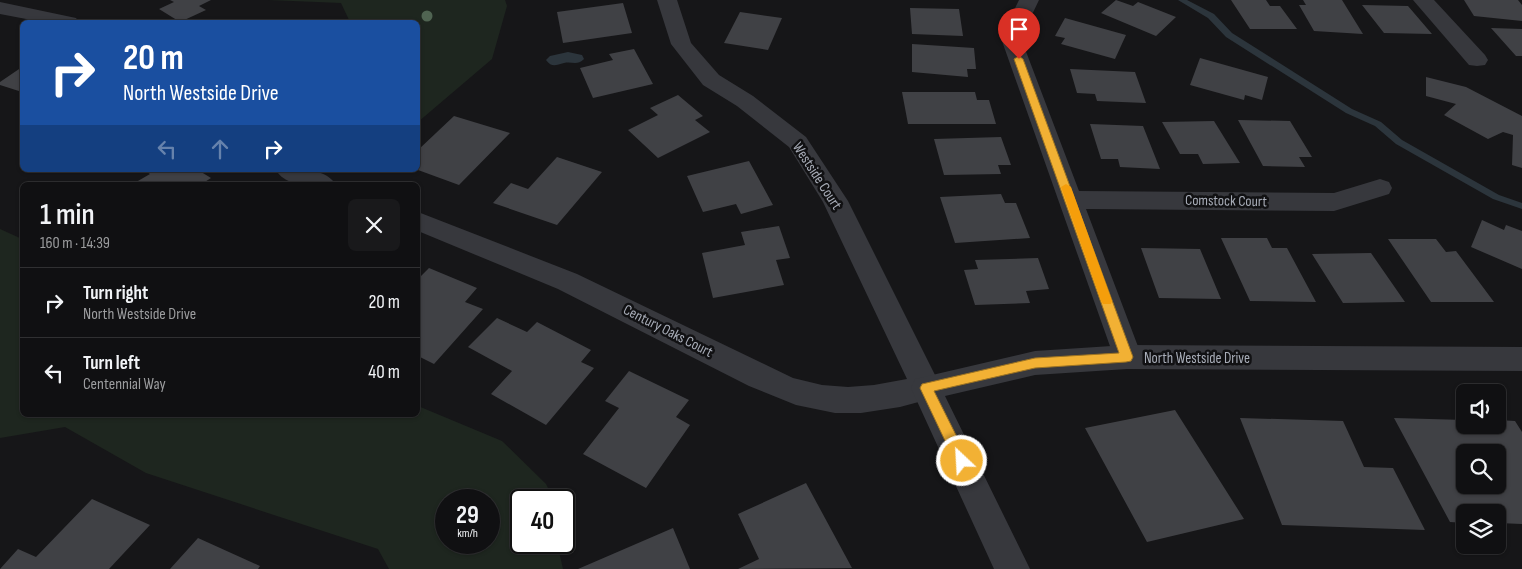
<!DOCTYPE html>
<html lang="en">
<head>
<meta charset="utf-8">
<style>
	:root { --surface:#101012; --page:#19191b; --text:#f1f3f6; --muted:#9c9d9f; --line:#303032 }
	body { margin:0; font-family:"Sofia Sans Condensed",sans-serif; background:var(--page); color:var(--text); height:100vh; display:flex; flex-direction:column; font-size:19px; white-space:nowrap }
	* { box-sizing:border-box; margin:0 }
	p { font-size:16px; color:var(--muted) }
	.icon { flex:none; width:28px; height:28px; fill:none; stroke:currentColor; stroke-width:2; stroke-linecap:round; stroke-linejoin:round }
	.map { position:relative; flex:1; overflow:hidden }
	.drawer { position:absolute; left:20px; top:182px; width:400px; height:235px; display:flex; flex-direction:column; background:var(--surface); border-radius:8px; box-shadow:0 1px 4px #0004,0 0 0 1px var(--line) }
	.drawer>* { flex:none }
	.top-card { position:absolute; left:20px; top:20px; width:400px; height:152px; border-radius:8px; box-shadow:0 1px 4px #0004,0 0 0 1px var(--line); background:#1a4fa0; color:#fff; overflow:hidden }
	.buttons { position:absolute; left:1456px; top:384px; display:grid; gap:10px }
	.buttons a { display:grid; place-items:center; width:50px; height:50px; border-radius:8px; background:var(--surface); box-shadow:0 1px 4px #0004,0 0 0 1px var(--line); font-size:25px }
	.speed { position:absolute; left:435px; top:489px; display:flex; gap:10px; font-size:25px; font-weight:700; text-align:center }
	.speed>* { display:grid; place-content:center; width:65px; height:65px; border-radius:50%; background:var(--surface); box-shadow:0 1px 4px #0004,0 0 0 1px var(--line); line-height:1 }
	.speed small { font-size:12px; font-weight:400 }
	.speed .limit { border:2px solid #111; border-radius:8px; background:#fff; color:#111 }
	.pin { position:absolute; display:grid; place-items:center; width:42px; height:42px; color:#fff; margin:-51px -21px; border-radius:50% 50% 50% 0; rotate:-45deg; box-shadow:0 0 5px #0007 }
	.pin .icon { rotate:45deg }
	.me { position:absolute; width:55px; margin:-28px; rotate:335deg; stroke-linejoin:round; filter:drop-shadow(0 0 4px #0008) }
	.turn { display:flex; align-items:center; gap:18px; height:105px; padding:0 20px; font-size:22px }
	.turn .icon { width:65px; height:65px; stroke-width:2.5 }
	.turn b { display:block; font-size:35px; line-height:42px }
	.lanes { display:flex; align-items:center; height:48px; padding:0 20px; background:#0003; justify-content:center; gap:25px; direction:ltr }
	.lanes .off { opacity:.35 }
	.round { display:grid; place-items:center; flex:none; width:52px; height:52px; border-radius:8px; background:var(--page) }
	.headline { display:flex; align-items:center; justify-content:space-between; height:85px; padding:0 20px }
	h1 { font-size:30px; font-weight:600; line-height:38px }
	ul { padding:0; list-style:none }
	li { display:flex; align-items:center; gap:15px; height:70px; padding:0 20px; border-top:1px solid var(--line) }
	li div { flex:1 }
	li b { display:block; font-size:19px }
	li em { font-style:normal }
	.map>svg:first-child { display:block }
	.green { fill:#1e261f; fill-rule:evenodd }
	.water { fill:#2c353c }
	.lines { fill:none; stroke-linecap:round; stroke-linejoin:round }
	.stream { fill:#2c353c; fill-rule:evenodd }
	.building { fill:#404145; fill-rule:evenodd }
	.minor { fill:#37383d; fill-rule:evenodd }
	.tertiary { fill:#37383d; fill-rule:evenodd }
	.tree { fill:#506452 }
	.route { fill:#f2b134; stroke:#9d7322 }
	.slow { fill:#f59e0b }
	.labels { text-anchor:middle; dominant-baseline:central; stroke-width:5; stroke-linejoin:round; paint-order:stroke }
	.street-label { font-size:15px; fill:#a8adb8; stroke:#111113 }
</style>
</head>
<body>
<div class="map">
<svg width="1522" height="569" viewBox="0 0 1522 569">
	<rect width="100%" height="100%" fill="#161618"/>
	<!-- green -->
	<path class="green" d="M268,0H505L507,6L492,59L418,122V22H350L341,3Z
		M0,229L22,239V415H418V406L502,441L546,484L554,500H521V542L557,543L563,569H389L378,549L146,473L65,427L0,438ZM446,500H489V542H446Z"/>
	<!-- water -->
	<path class="water" d="M568,52L582,55L584,59C577,66 572,61 564,63C556,65 552,68 546,60L550,56Z"/>
	<g class="lines">
		<!-- stream -->
		<path class="stream" d="M1178,0H1187L1214,14L1232,33L1352,109L1381,122L1402,140L1499,195L1522,203V209L1493,199L1396,144L1375,126L1346,113L1226,37L1208,18Z"/>
	</g>
	<!-- building -->
	<path class="building" d="M170,0H211L199,6L206,10L180,22L159,9L174,2Z
		M1116,0L1133,6L1138,2L1176,17L1156,36L1101,13Z
		M1231,0H1266L1270,6H1280L1297,29H1250Z
		M1303,0H1342L1363,34L1314,31L1299,5H1306Z
		M1464,0H1518L1522,5V21L1474,16Z
		M623,3L632,33L563,43L557,12Z
		M1362,5L1408,6L1432,34L1384,33Z
		M910,8L959,9L963,36L912,34Z
		M740,12L782,18L768,50L724,43Z
		M1065,18L1126,35L1115,59L1061,44L1065,38L1055,36Z
		M1491,28L1522,29V56H1516Z
		M912,44L974,48L976,69H967L968,77L912,72Z
		M634,49L653,84L593,98L580,68L613,60L609,54Z
		M1200,58L1268,77L1262,100L1245,95L1244,100L1190,85Z
		M22,67V92L0,85V82Z
		M1070,69L1135,72L1146,103L1097,101L1095,94L1077,93Z
		M1426,77L1466,87L1522,116V168L1512,165L1513,135L1503,132L1488,139L1444,115L1456,104L1426,96Z
		M902,92H975L977,100H989L996,124H908Z
		M678,95L703,116L695,120L710,132L658,158L628,130L658,115L650,108Z
		M454,116L510,133L459,185L418,170V150Z
		M1238,120L1290,121L1312,157H1299L1305,167L1263,166Z
		M1214,121L1240,163L1203,164L1198,154H1180L1162,122Z
		M1090,124L1143,126L1160,169L1120,167L1118,159H1101Z
		M1001,137L1011,165H998L1001,174L944,175L934,139Z
		M557,157L602,172L557,225L493,203L511,183L528,189Z
		M749,161L773,205L741,214L736,204L703,212L687,176Z
		M144,170H198L211,178L200,185H131L150,174Z
		M1001,194L1005,203H1016L1030,238L955,243L940,197Z
		M1482,220L1504,230L1506,225L1522,231V269L1471,247Z
		M779,226L790,258L776,260L784,285L713,298L702,253L745,245L741,232Z
		M1221,238H1267L1272,248H1287L1316,302L1250,301Z
		M1388,239H1436L1446,252L1456,251L1494,302H1431Z
		M1141,248L1200,249L1221,299L1159,298Z
		M1371,253L1405,302L1343,303L1312,254Z
		M1038,258L1049,289L1026,291L1030,303L975,305L964,270L978,269L975,260Z
		M429,268L477,288L465,302L483,309L434,364L418,356V279Z
		M497,318L527,332L537,322L591,350L581,362L594,368L546,425L491,394L512,371L468,347Z
		M629,371L689,400L676,417L690,425L646,488L583,454L619,408L605,401Z
		M1175,410L1244,519L1147,542L1085,428Z
		M1240,418L1343,421L1364,467L1393,468L1425,530L1282,525Z
		M1394,418L1465,420V425H1498V420L1515,421L1522,432V524L1498,523V512H1465V523L1450,522ZM1465,452H1498V485H1465Z
		M806,483L852,568L738,569L759,559L738,514Z
		M92,499L150,525L109,569H0L18,549L36,557Z
		M673,528L690,569H578Z
		M198,538L260,566L258,569H170Z"/>
	<g class="lines">
		<!-- minor -->
		<path class="minor" d="M657,0H677L691,43L719,75L753,96L806,137L848,201L937,379L941,388L937,397L900,407L861,413H835L796,405L749,386L558,289L418,231V212L577,274L793,378L822,385L848,387L874,385L907,379L823,202L789,147L737,106L703,85L671,44Z
			M1019,0H1039L1027,25L1022,41L1079,191L1334,193L1380,179L1389,182L1392,188L1389,194L1334,211L1086,209L1142,357L1137,366L1127,369L1117,366L1002,41L1007,25Z
			M1413,0H1434L1485,55L1488,60L1485,65L1477,66L1469,65Z
			M0,2L76,18L79,22H42L0,14Z
			M276,170C295,170 325,166 336,185C317,185 287,189 276,170Z"/>
		<!-- tertiary -->
		<path class="tertiary" d="M1127,345L1522,347V371L1127,369L1035,375L945,396L1030,569H994L911,388L915,379L1035,351Z"/>
	</g>
	<!-- trees -->
	<circle class="tree" cx="427" cy="16" r="5.5"/>
	<!-- route -->
	<path class="route" d="M1019,56L1023,59L1133,357L1131,361L1126,362L1035,368L934,391L969,461L967,466L962,467L957,466L920,388L922,384L1035,358L1119,353L1014,59Z"/>
	<!-- slow -->
	<path class="slow" d="M1066,184L1071,187L1112,301L1111,304H1103L1101,301L1061,187Z"/>
	<g class="labels">
		<!-- street labels -->
		<g class="street-label">
			<text transform="translate(817 176) rotate(57)">Westside Court</text>
			<text transform="translate(1226 201) rotate(1)">Comstock Court</text>
			<text transform="translate(668 331) rotate(27)">Century Oaks Court</text>
			<text x="1197" y="358">North Westside Drive</text>
		</g>
	</g>
</svg>
<div class="buttons">
<a><svg class="icon" aria-label="sound" viewBox="0 0 24 24"><path d="M4 9h4l5-4v14l-5-4H4zM17 9q2 3 0 6"/></svg></a>
<a><svg class="icon" aria-label="search" viewBox="0 0 24 24"><circle cx="10" cy="10" r="6"/><path d="M15 15l6 6"/></svg></a>
<a><svg class="icon" aria-label="layers" viewBox="0 0 24 24"><path d="M12 4l9 5-9 5-9-5zM3 14l9 5 9-5"/></svg></a>
</div>
<div class="speed"><div>29<small>km/h</small></div><div class="limit">40</div></div>
<div class="pin" style="left:1019px;top:59px;background:#d93025"><svg class="icon" aria-label="arrive" viewBox="0 0 24 24"><path d="M6 21V4h12l-3 4 3 4H6"/></svg></div>
<svg class="me" style="left:962px;top:461px" viewBox="-20 -20 40 40"><circle r="17" fill="#f2b134" stroke="#fff" stroke-width="3"/><path d="M0-11L8 9 0 5-8 9z" fill="#fff"/></svg>
<div class="top-card">
<div class="turn"><svg class="icon" aria-label="right" viewBox="0 0 24 24"><path d="M7 20v-9h11M14 6l5 5-5 5"/></svg><div><b>20 m</b>North Westside Drive</div></div>
<div class="lanes"><svg class="icon off" aria-label="left" viewBox="0 0 24 24"><path d="M17 20v-9H6M10 6l-5 5 5 5"/></svg><svg class="icon off" aria-label="ahead" viewBox="0 0 24 24"><path d="M12 20V5M6 11l6-6 6 6"/></svg><svg class="icon" aria-label="right" viewBox="0 0 24 24"><path d="M7 20v-9h11M14 6l5 5-5 5"/></svg></div>
</div>
<section class="drawer">
<div class="headline"><div><h1>1 min</h1><p>160 m · 14:39</p></div><a class="round"><svg class="icon" aria-label="close" viewBox="0 0 24 24"><path d="M6 6l12 12M18 6L6 18"/></svg></a></div>
<ul>
<li><svg class="icon" aria-label="right" viewBox="0 0 24 24"><path d="M7 20v-9h11M14 6l5 5-5 5"/></svg><div><b>Turn right</b><p>North Westside Drive</p></div><em>20 m</em></li>
<li><svg class="icon" aria-label="left" viewBox="0 0 24 24"><path d="M17 20v-9H6M10 6l-5 5 5 5"/></svg><div><b>Turn left</b><p>Centennial Way</p></div><em>40 m</em></li>
</ul>
</section>
</div>
</body>
</html>
